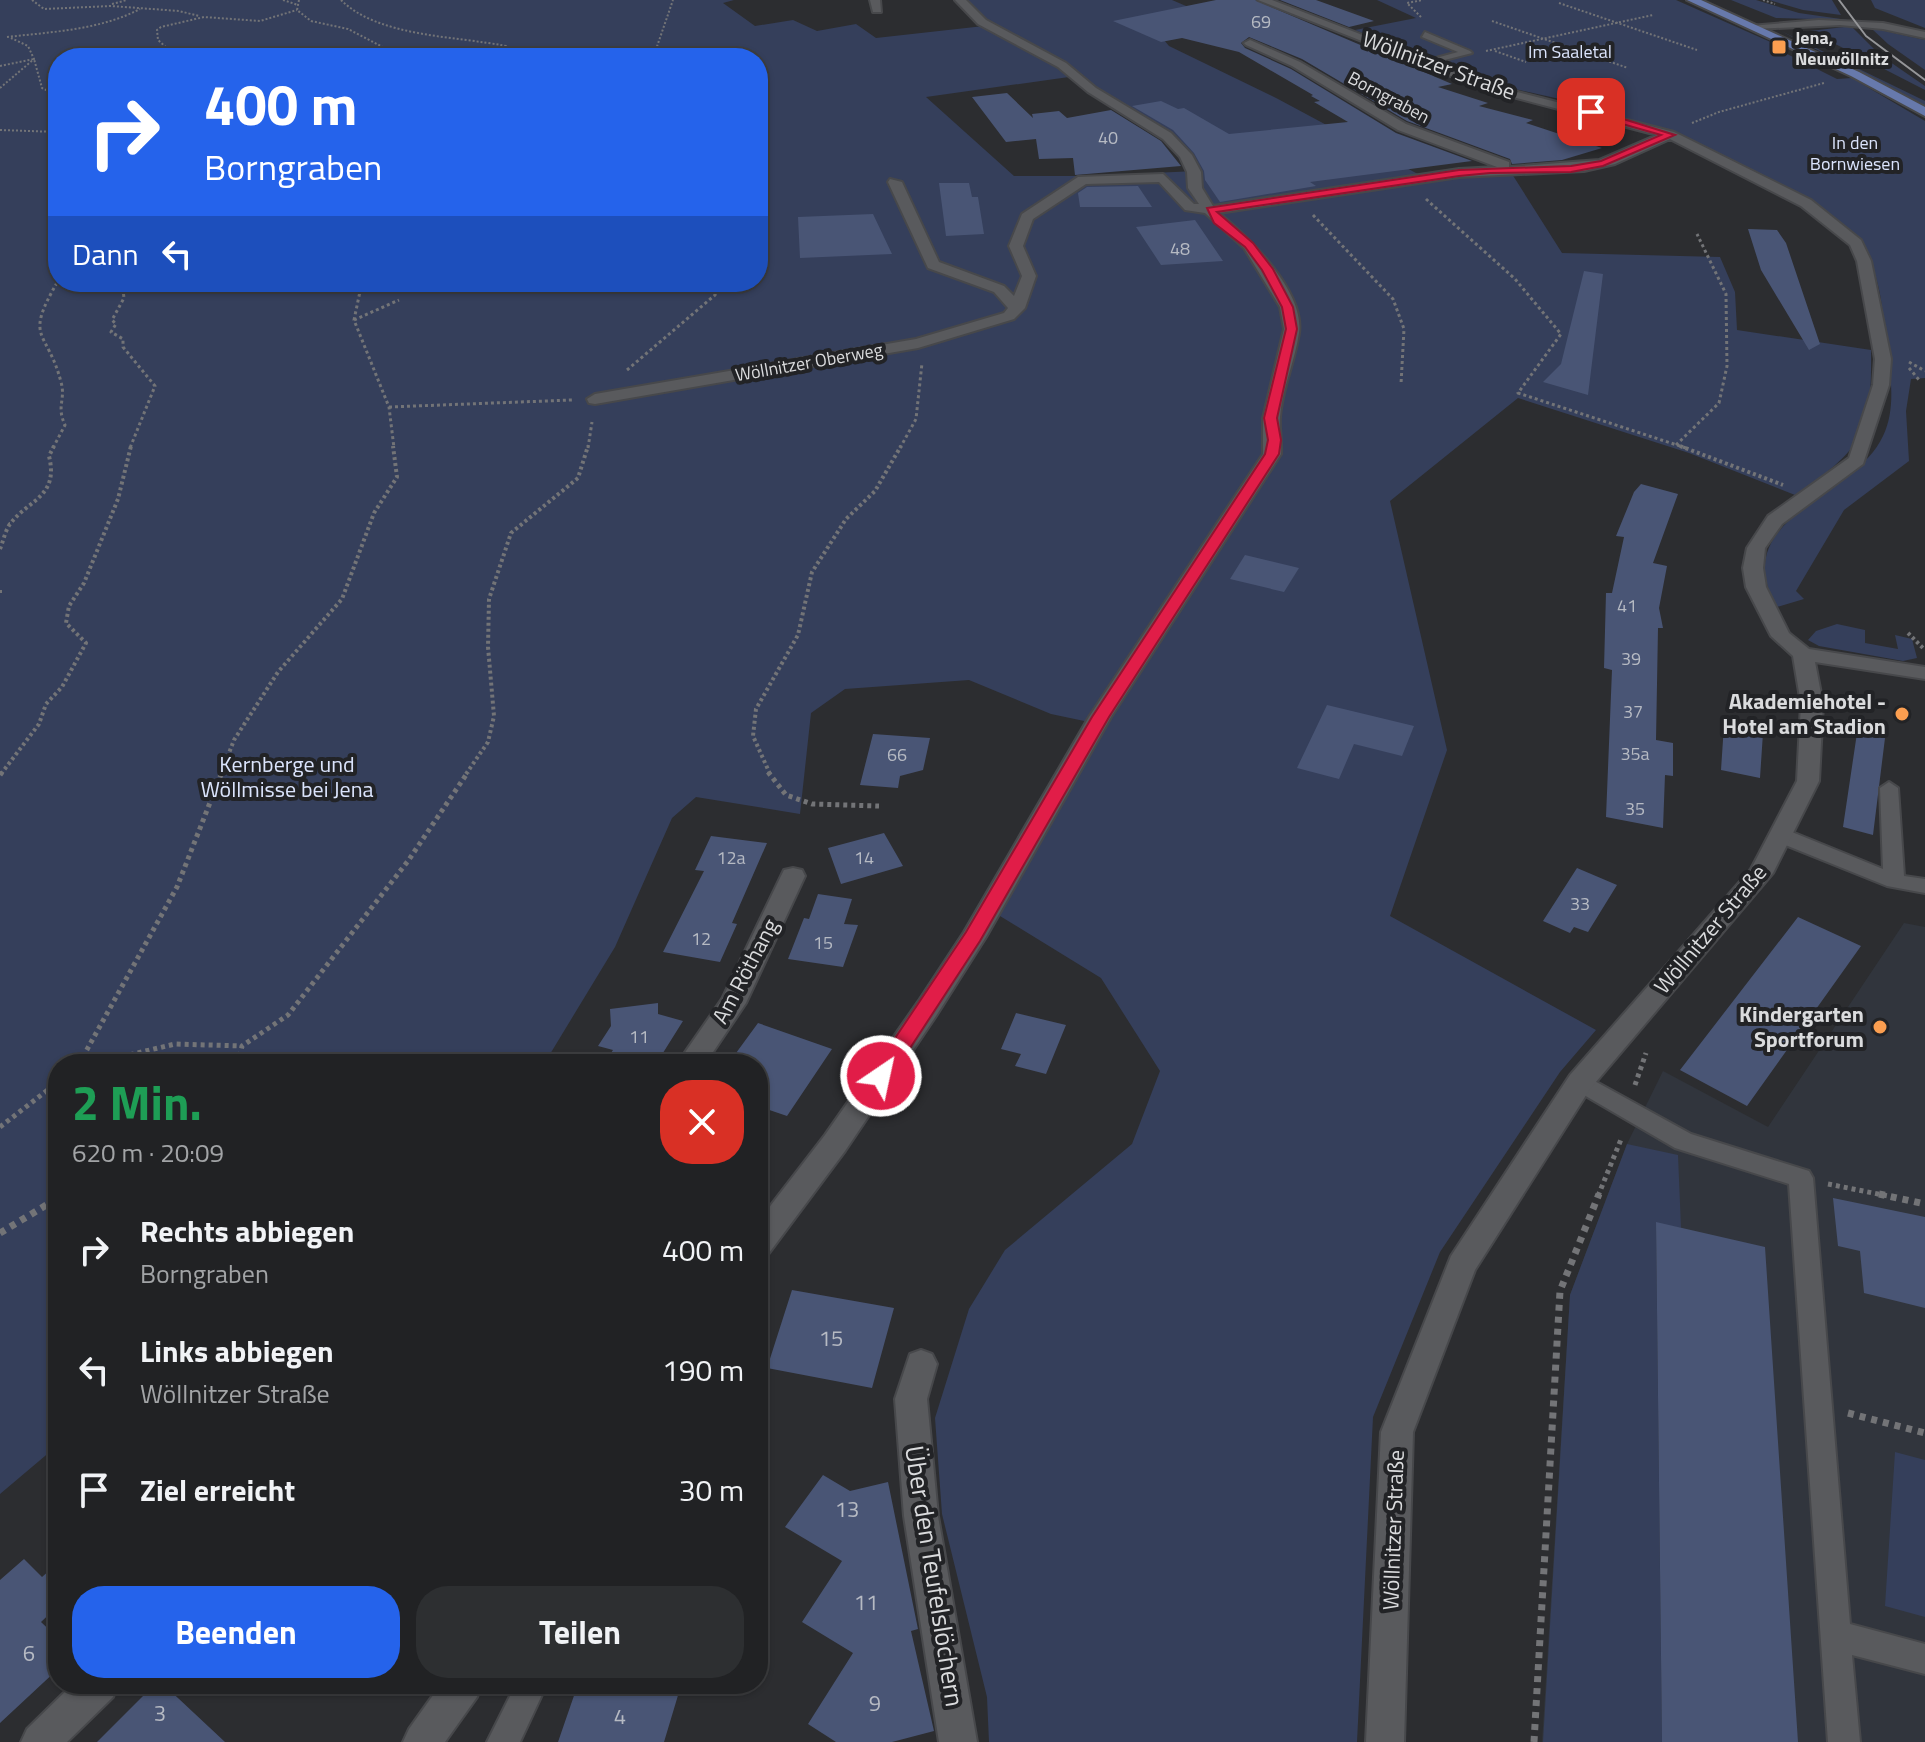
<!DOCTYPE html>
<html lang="de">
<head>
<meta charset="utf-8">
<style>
	:root { --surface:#212224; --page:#2d2f31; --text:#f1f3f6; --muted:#a2a4a6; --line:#3e3f41; --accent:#2563eb }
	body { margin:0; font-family:"Titillium Web",sans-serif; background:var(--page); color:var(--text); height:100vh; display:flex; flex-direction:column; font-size:30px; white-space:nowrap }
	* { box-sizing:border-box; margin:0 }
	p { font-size:26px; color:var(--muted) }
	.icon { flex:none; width:44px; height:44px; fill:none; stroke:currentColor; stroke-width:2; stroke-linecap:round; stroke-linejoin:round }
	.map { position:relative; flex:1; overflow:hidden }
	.sheet { position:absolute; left:48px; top:1054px; width:720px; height:640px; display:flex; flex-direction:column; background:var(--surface); border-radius:32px; box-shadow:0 2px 6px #0004,0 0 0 2px var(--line) }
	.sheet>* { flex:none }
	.banner { position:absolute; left:48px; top:48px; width:720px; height:244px; border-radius:32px; box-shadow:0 2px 6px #0004,0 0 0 2px var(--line); background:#2563eb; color:#fff; overflow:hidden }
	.pin { position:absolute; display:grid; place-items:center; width:68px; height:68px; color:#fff; margin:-34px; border-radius:16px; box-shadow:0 4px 12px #0006 }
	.me { position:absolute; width:88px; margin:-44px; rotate:34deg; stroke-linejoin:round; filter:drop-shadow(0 0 6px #0008) }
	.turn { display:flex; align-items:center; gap:28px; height:168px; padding:0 24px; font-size:36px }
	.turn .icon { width:104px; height:104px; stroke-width:2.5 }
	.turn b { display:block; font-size:56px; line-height:68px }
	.then { display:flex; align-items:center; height:76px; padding:0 24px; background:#0003; gap:16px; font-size:30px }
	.round { display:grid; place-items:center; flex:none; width:84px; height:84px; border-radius:32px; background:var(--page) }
	.head { display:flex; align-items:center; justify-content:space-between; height:136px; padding:0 24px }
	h1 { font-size:48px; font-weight:700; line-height:60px; color:#1e9e55 }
	.cta { display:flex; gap:16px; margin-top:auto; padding:16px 24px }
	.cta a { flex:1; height:92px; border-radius:32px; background:var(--accent); color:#fff; font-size:32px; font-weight:700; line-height:92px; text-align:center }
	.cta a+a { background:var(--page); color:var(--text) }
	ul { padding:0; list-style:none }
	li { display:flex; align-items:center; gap:24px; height:120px; padding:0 24px }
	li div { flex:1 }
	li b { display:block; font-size:30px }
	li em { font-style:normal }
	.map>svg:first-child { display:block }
	.built { fill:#31353d }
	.green { fill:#353f5b; fill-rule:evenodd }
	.building { fill:#495575 }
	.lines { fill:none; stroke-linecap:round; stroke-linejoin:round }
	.lane-casing { stroke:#47484b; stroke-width:4 }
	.street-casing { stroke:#47484b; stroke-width:4 }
	.primary-casing { stroke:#47484b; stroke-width:4 }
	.path-far4 { stroke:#737477; stroke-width:2; stroke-dasharray:2 2; stroke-linecap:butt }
	.path-far3 { stroke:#737477; stroke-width:3; stroke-dasharray:3 3; stroke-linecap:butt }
	.path-far2 { stroke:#737477; stroke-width:4; stroke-dasharray:3 3; stroke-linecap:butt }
	.path-far1 { stroke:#737477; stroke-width:5; stroke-dasharray:4 4; stroke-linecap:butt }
	.path { stroke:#737477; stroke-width:7; stroke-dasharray:6 6; stroke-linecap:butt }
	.lane { fill:#595a5d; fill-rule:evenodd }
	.street { fill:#595a5d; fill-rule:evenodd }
	.primary { fill:#6779ac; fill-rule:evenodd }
	.tram { stroke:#959699; stroke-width:2 }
	.route { fill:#e11d48; stroke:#92132f; stroke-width:2 }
	.poi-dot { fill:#fb9e50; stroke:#222326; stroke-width:3 }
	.labels { text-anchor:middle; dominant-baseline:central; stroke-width:8; stroke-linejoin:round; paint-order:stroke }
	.number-label { font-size:18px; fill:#b6bac3 }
	.far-poi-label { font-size:18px; font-weight:bold; fill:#dadbdd; stroke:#222326; text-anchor:start }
	.far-park-label { font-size:18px; fill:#dbe4fc; stroke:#222326 }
	.far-street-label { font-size:18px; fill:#dadbdd; stroke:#222326 }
	.street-label { font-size:22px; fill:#dadbdd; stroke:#222326 }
	.poi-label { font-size:22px; font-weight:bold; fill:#dadbdd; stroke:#222326; text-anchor:end }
	.park-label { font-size:22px; fill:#dbe4fc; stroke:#222326 }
	.near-number-label { font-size:22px; fill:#b6bac3 }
	.near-street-label { font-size:26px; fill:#dadbdd; stroke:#222326 }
</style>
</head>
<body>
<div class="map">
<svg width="1925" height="1742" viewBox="0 0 1925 1742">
	<rect width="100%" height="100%" fill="#2c2d30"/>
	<!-- built -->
	<path class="built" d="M1904,923L1925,927V1742H1542L1570,1295L1627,1144L1663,1071L1768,1127Z"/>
	<!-- green -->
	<path class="green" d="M0,0H734L723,3L755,26L793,20L817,31L856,24L876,38L993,25L967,0H1172L1233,26L1164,40L1169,46L1278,99L1429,180L1512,174L1562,253L1720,257L1735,292L1737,330L1871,350C1872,434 1864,448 1795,495L1689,453L1518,398L1390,501L1447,750L1390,916L1596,1030L1560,1072L1440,1252L1373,1417L1357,1742H989L987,1697L942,1514L935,1418L969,1309L1005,1250L1132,1144L1160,1071L1101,978L982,905L1089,722L1051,714L969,680L845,689L811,713L800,814L696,797L672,818L615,947L544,1064H58V1445L0,1494ZM58,58H758V282H58ZM1083,75L1098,91L1193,158L1197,171L1085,176H1014L926,97Z
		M1377,0H1676L1775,44L1773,47L1837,79L1852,78L1925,121V378L1911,379L1906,411L1909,461L1844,510L1796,591L1804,599L1777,607C1725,517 1855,498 1883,436C1897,407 1890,371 1886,340C1883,315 1881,281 1868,258C1851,226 1821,209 1791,192C1728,156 1660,127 1591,107C1552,96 1512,90 1473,78C1433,65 1394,46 1355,30L1416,18Z
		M1731,0H1756L1799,13L1848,20L1776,18Z
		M1769,0H1832L1841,15L1803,10Z
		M1871,0H1925V28L1875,8Z
		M1844,27H1852L1880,55L1925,86V90L1810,31Z
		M1871,28L1925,40V70L1888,44Z
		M1781,31L1925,101V106Z
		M1837,624L1865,630V643L1898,649L1895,635L1912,639L1917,658L1903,661L1819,646L1808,640L1816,631Z
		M1627,1144L1678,1155L1681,1228L1656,1223L1662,1742H1543L1570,1295Z
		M1895,1452L1925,1460V1617L1885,1606Z"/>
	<!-- building -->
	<path class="building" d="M1216,0H1255L1452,84L1438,87L1488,103L1479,106L1533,120L1526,123L1602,148L1562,160L1512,164L1510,159L1407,121L1302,59L1249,37L1241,43L1245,48L1291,69L1396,133L1472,161L1310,182L1316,186L1220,202L1205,180L1204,171L1194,153L1173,130L1132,106L1161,101L1178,109L1184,108L1229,134L1348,122L1314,102L1320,101L1311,96L1313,95L1239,52L1182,38L1161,42L1113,21Z
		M1280,0H1316L1374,21L1349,27Z
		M1007,93L1033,118L1032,114L1059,111L1067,118L1111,110L1161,141L1181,166L1075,175L1073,158L1039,159L1036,139L1006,142L972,97Z
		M939,183H969L972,197H978L984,234L946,236Z
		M1138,186L1152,207H1080L1078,193L1087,187Z
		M873,214L892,254L800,258L798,217Z
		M1195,220L1223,261L1161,265L1136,227Z
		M1748,229L1777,230L1786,243L1820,344L1809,350L1761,270Z
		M1584,271L1603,274L1588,395L1543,382L1561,364Z
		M1641,484L1678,494L1653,563L1667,566L1659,608L1663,628H1658L1656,740L1673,743V776L1665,775L1663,828L1606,817L1612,670L1604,668L1606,593H1612L1624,537L1616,536L1634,492Z
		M1245,555L1299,568L1284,592L1230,579Z
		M1327,705L1414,726L1402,756L1354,744L1339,779L1297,768Z
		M1724,725L1763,733L1760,778L1721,770Z
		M1857,733L1885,738L1873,835L1843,827Z
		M873,734L930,738L923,770L900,776L898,788L860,785Z
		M884,833L903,866L841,884L828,848Z
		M711,836L767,843L732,923L737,924L720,962L663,952L704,871L695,870Z
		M1577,868L1617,885L1588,932L1574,927L1570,933L1543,921Z
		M818,894L852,899L844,924L858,925L843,967L788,959L804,918L809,919Z
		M1798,917L1861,946L1747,1106L1680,1070Z
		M658,1003V1014L683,1021L656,1064L611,1053L613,1050L598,1046L611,1026L610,1009Z
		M1016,1013L1066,1025L1046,1074L1015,1066L1021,1054L1001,1049Z
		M758,1023L832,1049L787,1116L758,1106V1064H728Z
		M1833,1198L1925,1217V1308L1864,1293L1860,1251L1838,1246Z
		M1656,1222L1765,1247L1798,1742H1662Z
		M792,1290L894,1308L872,1388L767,1368Z
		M823,1475L850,1491L888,1482L918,1629L911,1631L934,1731L892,1742H836L808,1724L853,1653L802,1622L842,1561L785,1527Z
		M24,1559L42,1577L58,1563V1606L41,1622L58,1638V1669L0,1723V1580Z
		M155,1684H163L225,1742H97Z
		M578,1684H634L679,1692L664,1742H558Z"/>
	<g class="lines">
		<!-- lane casing -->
		<g class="lane-casing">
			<path id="lane" d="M1819,20L1883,23L1925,32V38L1883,29L1840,25L1754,29L1750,26Z
				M1425,32L1470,51L1472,53L1425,65V61L1458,52L1422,37Z
				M1889,782L1898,788L1904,876L1925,879V893L1887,886L1773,840L1770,835L1780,829L1787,830L1883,869L1880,788Z
				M1580,1073L1691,1134L1809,1171L1813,1178L1850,1624L1925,1644V1674L1852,1655L1860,1742H1828L1789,1184L1675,1148L1572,1088L1569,1082L1572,1076Z
				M516,1684H547L520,1742H487Z"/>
		</g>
		<!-- street casing -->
		<g class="street-casing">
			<path id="street" d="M870,0H880L881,12H873Z
				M955,0H966L986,20L1066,63L1096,88L1171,133L1192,155L1201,172L1202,188L1213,206L1459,169L1497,167L1398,130L1292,66L1246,45L1244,43L1250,40L1300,62L1406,124L1509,162V167L1599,160L1657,135L1486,90L1258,0H1272L1494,86L1674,132L1811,200L1861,240L1871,261L1891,359L1889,385L1863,464L1782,524L1765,548L1763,568L1766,587L1789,633L1809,649L1925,667V679L1815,662L1823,704L1819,781L1773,873L1590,1089L1475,1270L1413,1432L1404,1742H1366L1381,1432L1451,1256L1570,1075L1751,869L1797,781L1801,704L1793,656L1771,636L1746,587L1743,568L1747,548L1768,516L1849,458L1873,385L1875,359L1857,261L1850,245L1801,206L1670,139L1615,164L1584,171L1459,177L1219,213C1248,237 1305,291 1299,333C1295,361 1282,389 1280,417C1279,430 1282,441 1281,454L1111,717L986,937L936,1016L845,1151L769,1253L758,1256V1222L825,1135L918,1002L964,932L1089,717L1263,454V418L1284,329L1280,307L1244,248L1205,213L1185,210L1159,182L1086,184L1033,219L1023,246L1036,276L1025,308L1014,319L918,348L595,404L589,403L587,399L595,394L916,339L1004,313L1008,308L994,292L928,268L888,182L890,179L902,182L939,262L1004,286L1014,296L1022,276L1009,246L1022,214L1078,177L1163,174L1194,204H1199L1188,188L1187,172L1180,157L1163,139L1088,92L1058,67L978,24Z
				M793,868L802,870L805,876L746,1003L705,1064H677L722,999L781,876L784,870Z
				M921,1350L932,1354L937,1364L927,1399L938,1516L977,1742H939L904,1516L895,1399L910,1354Z
				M73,1684H118L113,1697L67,1742H21L27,1729Z
				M441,1684H482L477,1697L445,1742H403L409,1729Z"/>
		</g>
		<!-- primary casing -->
		<g class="primary-casing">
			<path id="primary" d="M1687,0H1701L1859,72L1925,107V116L1851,76Z"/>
		</g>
		<!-- path-far4 -->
		<path class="path-far4" d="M32,0L44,9L111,6L179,11L199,16
			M283,0L298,5
			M299,0L297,10L311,21L348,29L404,58
			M341,0C378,37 456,36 506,46L510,58
			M1763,0L1775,4
			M1559,3L1697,50
			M112,4L127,0
			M1421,17L1407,3L1423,0
			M1492,21L1628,68
			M7,37C51,32 100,30 140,9
			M1486,51L1653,15
			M1495,51L1526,62
			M178,58L158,40L157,30L161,27L204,17L260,21L297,10
			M653,58L673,0
			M0,66L34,59L42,88L58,96
			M0,88L34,59L28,46L11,38
			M1692,123L1719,112L1824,83
			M0,130L58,132"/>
		<!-- path-far3 -->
		<path class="path-far3" d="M1426,199L1515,279L1561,334L1518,393L1686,448
			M1313,215L1393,299L1404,329L1401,384
			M122,282L124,298L112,320L116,324L111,332L123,339V347L155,386L130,448
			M362,282L354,320L389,407L394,448
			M354,320L399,300
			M1909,362L1925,371
			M1909,368L1920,381
			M627,370L715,295L721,282
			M389,407L572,400
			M1676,445L1719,403L1727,366L1726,294L1697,234
			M53,448L65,425C56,406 66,400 61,382C47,328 23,341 58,281
			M588,448L592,422
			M900,448L916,419L922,363"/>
		<!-- path-far2 -->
		<path class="path-far2" d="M1680,446L1783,485
			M0,549C3,542 5,531 10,524C29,499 59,497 49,456L54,446
			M0,590V595
			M1908,633L1923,648
			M1,774L39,724L46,704L62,687L86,643L66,623L69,606L84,583L118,499L131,446
			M221,774L234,740L278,672L342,599L374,513L397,477L393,446
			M466,774L488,742L494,716L488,647L489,599L511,533L578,478L588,446
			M770,774L753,736L756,709L798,635L812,572L846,519L875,491L901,446"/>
		<!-- path-far1 -->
		<path class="path-far1" d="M768,772L786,795L812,804L879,806
			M0,775L2,772
			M79,1064L177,887L222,772
			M91,1064L175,1044L242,1046
			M238,1064L242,1046L288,1015L408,861L468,772
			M1635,1085L1646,1053
			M0,1127L58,1082
			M1828,1184L1888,1196
			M1598,1196L1622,1137"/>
		<!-- path -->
		<path class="path" d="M1879,1194L1925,1204
			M0,1233L58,1198
			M1848,1413L1925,1433
			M1534,1742L1560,1291L1599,1194"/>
		<!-- lane -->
		<use href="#lane" class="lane"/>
		<!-- street -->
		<use href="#street" class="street"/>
		<!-- primary -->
		<use href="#primary" class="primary"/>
		<!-- tram -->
		<path class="tram" d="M1839,0L1866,36L1925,80"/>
	</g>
	<!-- route -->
	<path class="route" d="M1591,109L1675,135L1603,166L1571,172L1490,173L1459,176L1217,212L1253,243L1273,269L1293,307L1297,329L1277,418L1281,440L1279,454L1109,717L980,941L888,1082H873L870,1076L873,1071L966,932L1092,717L1265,454L1268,440L1264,418L1286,329L1282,307L1262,270L1245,247L1214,223L1207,208L1459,170L1571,166L1601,161L1661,135L1587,114Z"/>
	<!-- markers -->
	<g class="poi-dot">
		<rect x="1771" y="39" width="16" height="16" rx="4"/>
		<circle cx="1902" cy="714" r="8"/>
		<circle cx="1880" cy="1027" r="8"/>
	</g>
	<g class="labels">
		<!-- number labels -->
		<g class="number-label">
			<text x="1261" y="21">69</text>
			<text x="1108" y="137">40</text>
			<text x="1180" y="248">48</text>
			<text x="1627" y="605">41</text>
			<text x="1631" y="658">39</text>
			<text x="1633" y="711">37</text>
			<text x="1635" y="753">35a</text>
			<text x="897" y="754">66</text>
			<text x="1635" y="808">35</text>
			<text x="731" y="857">12a</text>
			<text x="864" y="857">14</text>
			<text x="1580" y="903">33</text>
			<text x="701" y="938">12</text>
			<text x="823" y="942">15</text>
			<text x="639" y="1036">11</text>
		</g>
		<!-- far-poi labels -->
		<g class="far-poi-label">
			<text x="1795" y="37">Jena,<tspan x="1795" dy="21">Neuwöllnitz</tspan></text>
		</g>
		<!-- far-park labels -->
		<g class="far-park-label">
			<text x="1570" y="51">Im Saaletal</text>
			<text x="1855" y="142">In den<tspan x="1855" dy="21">Bornwiesen</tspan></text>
		</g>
		<!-- far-street labels -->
		<g class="far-street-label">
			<text transform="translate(1389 97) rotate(28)">Borngraben</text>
			<text transform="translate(809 362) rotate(-10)">Wöllnitzer Oberweg</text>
		</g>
		<!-- street labels -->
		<g class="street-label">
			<text transform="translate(1439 65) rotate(20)">Wöllnitzer Straße</text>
			<text transform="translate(1710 929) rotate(-50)">Wöllnitzer Straße</text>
			<text transform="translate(745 971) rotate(-62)">Am Röthang</text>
			<text transform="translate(1393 1530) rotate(-88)">Wöllnitzer Straße</text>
		</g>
		<!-- poi labels -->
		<g class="poi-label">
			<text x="1886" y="701">Akademiehotel -<tspan x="1886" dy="25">Hotel am Stadion</tspan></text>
			<text x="1864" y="1014">Kindergarten<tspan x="1864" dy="25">Sportforum</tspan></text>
		</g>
		<!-- park labels -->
		<g class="park-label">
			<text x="287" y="764">Kernberge und<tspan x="287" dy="25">Wöllmisse bei Jena</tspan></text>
		</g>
		<!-- near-number labels -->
		<g class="near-number-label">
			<text x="831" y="1338">15</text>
			<text x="847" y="1509">13</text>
			<text x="866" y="1602">11</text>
			<text x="29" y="1653">6</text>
			<text x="875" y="1703">9</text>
			<text x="160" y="1713">3</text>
			<text x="620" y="1716">4</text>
		</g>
		<!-- near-street labels -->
		<g class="near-street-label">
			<text transform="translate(935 1576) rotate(81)">Über den Teufelslöchern</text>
		</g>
	</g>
</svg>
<div class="pin" style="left:1591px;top:112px;background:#d93025"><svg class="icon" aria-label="arrive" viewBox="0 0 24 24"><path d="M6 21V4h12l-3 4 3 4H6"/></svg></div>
<svg class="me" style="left:881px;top:1076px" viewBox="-20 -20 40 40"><circle r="17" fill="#e11d48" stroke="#fff" stroke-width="3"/><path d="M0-11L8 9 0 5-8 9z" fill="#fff"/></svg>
<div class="banner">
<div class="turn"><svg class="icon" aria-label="right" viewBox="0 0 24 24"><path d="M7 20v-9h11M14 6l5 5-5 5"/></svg><div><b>400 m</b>Borngraben</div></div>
<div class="then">Dann<svg class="icon" aria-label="left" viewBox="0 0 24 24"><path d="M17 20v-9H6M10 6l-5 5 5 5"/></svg></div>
</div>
<section class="sheet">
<div class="head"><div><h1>2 Min.</h1><p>620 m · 20:09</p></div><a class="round" style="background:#d93025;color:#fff"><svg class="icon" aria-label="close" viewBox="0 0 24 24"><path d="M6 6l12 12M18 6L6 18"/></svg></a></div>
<ul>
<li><svg class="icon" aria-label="right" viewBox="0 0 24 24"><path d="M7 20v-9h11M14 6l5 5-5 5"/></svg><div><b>Rechts abbiegen</b><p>Borngraben</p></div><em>400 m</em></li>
<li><svg class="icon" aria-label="left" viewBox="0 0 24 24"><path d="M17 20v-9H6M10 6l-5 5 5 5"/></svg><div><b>Links abbiegen</b><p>Wöllnitzer Straße</p></div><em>190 m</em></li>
<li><svg class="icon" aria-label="arrive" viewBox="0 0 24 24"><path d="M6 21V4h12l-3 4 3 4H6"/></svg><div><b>Ziel erreicht</b></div><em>30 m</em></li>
</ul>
<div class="cta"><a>Beenden</a><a>Teilen</a></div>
</section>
</div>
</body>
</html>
